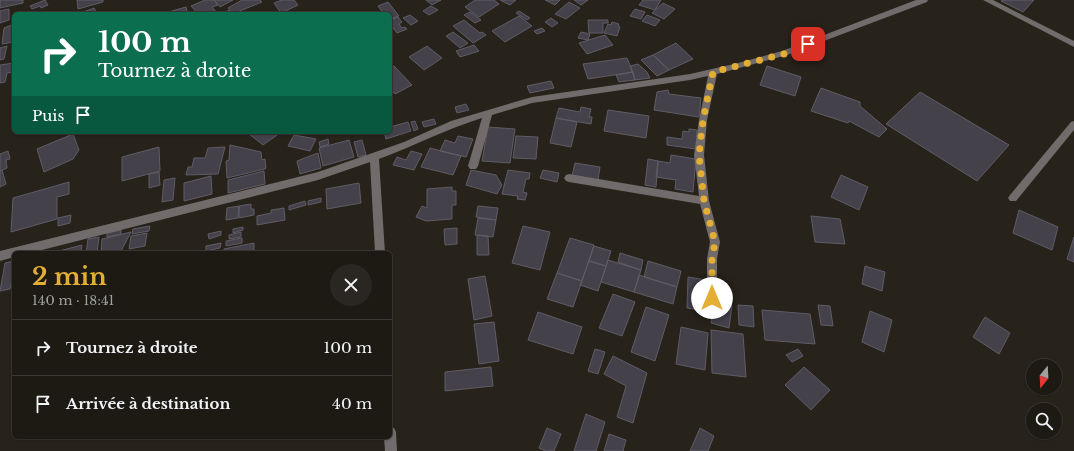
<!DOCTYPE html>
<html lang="fr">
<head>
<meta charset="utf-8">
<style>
	:root { --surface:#1d1a14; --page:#2a2722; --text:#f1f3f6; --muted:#a0a1a0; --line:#3b3834; --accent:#e3ae34 }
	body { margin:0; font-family:"Libre Baskerville",serif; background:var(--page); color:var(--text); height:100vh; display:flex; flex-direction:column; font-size:15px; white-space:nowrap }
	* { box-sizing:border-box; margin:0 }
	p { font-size:13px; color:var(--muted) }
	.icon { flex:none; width:22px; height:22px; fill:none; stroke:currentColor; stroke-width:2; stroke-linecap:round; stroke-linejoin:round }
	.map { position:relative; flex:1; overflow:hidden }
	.side { position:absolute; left:12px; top:251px; width:380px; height:188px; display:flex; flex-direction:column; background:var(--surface); border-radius:6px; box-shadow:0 1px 3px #0004,0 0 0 1px var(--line) }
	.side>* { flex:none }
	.top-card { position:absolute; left:12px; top:12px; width:380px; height:122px; border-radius:6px; box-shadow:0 1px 3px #0004,0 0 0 1px var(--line); background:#0b6e4f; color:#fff; overflow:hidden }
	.needle { width:26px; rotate:198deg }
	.buttons { position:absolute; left:1026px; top:359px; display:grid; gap:8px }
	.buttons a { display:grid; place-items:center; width:36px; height:36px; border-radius:50%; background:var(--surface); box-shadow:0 1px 3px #0004,0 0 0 1px var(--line); font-size:20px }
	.pin { position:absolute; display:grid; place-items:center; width:34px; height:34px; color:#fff; margin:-17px; border-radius:8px; box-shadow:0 2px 6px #0006 }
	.me { position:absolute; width:44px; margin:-22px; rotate:0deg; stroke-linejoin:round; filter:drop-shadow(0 0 3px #0008) }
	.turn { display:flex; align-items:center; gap:14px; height:84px; padding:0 20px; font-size:18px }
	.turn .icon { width:52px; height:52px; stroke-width:2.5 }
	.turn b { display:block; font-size:28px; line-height:34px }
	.then { display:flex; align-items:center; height:38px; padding:0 20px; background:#0003; gap:8px; font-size:15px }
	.round { display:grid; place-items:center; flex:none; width:42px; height:42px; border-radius:21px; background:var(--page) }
	.head { display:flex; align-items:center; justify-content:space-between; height:68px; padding:0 20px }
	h1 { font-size:24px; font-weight:700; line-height:30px; color:var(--accent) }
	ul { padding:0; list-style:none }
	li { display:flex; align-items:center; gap:12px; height:56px; padding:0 20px; border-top:1px solid var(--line) }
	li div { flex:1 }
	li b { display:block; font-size:15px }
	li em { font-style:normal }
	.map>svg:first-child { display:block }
	.building { fill:#44414b; stroke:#5f5c66 }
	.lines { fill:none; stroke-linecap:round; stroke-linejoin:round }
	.minor { fill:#716b6b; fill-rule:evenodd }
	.route { stroke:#e3ae34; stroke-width:7; stroke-dasharray:0 12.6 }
</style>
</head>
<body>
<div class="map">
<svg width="1074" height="451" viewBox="0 0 1074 451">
	<rect width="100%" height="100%" fill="#27221a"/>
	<!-- building -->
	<path class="building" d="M0,0H23V3L0,8Z
		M45,0L48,5L41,8L40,6L32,9L30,6Z
		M77,0H103V2L78,9Z
		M205,0H214L218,5L212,7L218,14H198L191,6Z
		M214,0H233L220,7Z
		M242,0H260L262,2L232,14L222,13L230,10L228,8Z
		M282,0H294L298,5L281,13L274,3Z
		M426,0H441L432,5Z
		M475,0H494L499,4L479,17L465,7Z
		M500,0H516L510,5Z
		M545,0H560L555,5Z
		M574,0H588L581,5Z
		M643,0H661L655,10L639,5Z
		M1002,0H1034L1023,12L1001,1Z
		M388,2L399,16L390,19V14H384L378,6Z
		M569,2L580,8L566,19L555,14Z
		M663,3L675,9L664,19L652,13Z
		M431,6L438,10L429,15L423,11Z
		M186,7L188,14H165V13Z
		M94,8L97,14H78Z
		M9,9V20L0,23V11Z
		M635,9L645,12L641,19L630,16Z
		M519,11L530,18L527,20L516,13Z
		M470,12L481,20L475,23L464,15Z
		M410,15L418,21L411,25L403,18Z
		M647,15L660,20L655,26L642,21Z
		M519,16L532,26L505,42L492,31Z
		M398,17L402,22L399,24L402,28L405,27L407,29L397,33L390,24V20Z
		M551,18L558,23L552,27L545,22Z
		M464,20L480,33L482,32L486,35L473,43L453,26Z
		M588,20H608V23H603V33H589Z
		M612,22L619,24L618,26L620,27L617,36L604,33L608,24L611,25Z
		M14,24V42L2,44L4,28Z
		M542,28L545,31L537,34L534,31Z
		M453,32L468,43L460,48L446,36Z
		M581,32L590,34L588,40L578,38Z
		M605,35L613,45L587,54L579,43Z
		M676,43L693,59L669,70L653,55Z
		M474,45L479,51L460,57L456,51Z
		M7,46L4,59L0,60V48Z
		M427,46L442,58L424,70L409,57Z
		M653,55L669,70L657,76L641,60Z
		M627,58L633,72L588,79L583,64Z
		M14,63V72L7,73L5,82L0,83V65Z
		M638,64L647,72L650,78L635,80L630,66Z
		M394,66L412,85L395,94L390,89V68Z
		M767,66L801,77L795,96L760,85Z
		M633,72L635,80L619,82L616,75Z
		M551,81L554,88L530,93L527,86Z
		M821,88L860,102V106L887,129L879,137L849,121L848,123L811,111Z
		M668,90L669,94L701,98L699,117L654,110L657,92Z
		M920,92L1009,145L977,181L886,124Z
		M466,104L469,110L457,113L455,107Z
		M581,107L591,109L589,117H592L591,124L556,118L559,108L580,112Z
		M608,110L649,116L646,138L604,131Z
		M556,118L577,122L571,147L550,143Z
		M434,119L436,124L424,127L422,122Z
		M415,121L418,129L414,131L411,122Z
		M408,122L411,131L386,139L384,132H390V127Z
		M488,127L515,129L510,163L482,161Z
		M689,129L697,130L696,149L667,145V137L682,139L683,131L689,132Z
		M250,132H279L280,133L263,145L248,133Z
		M73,134L79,150L73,159L44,172L37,149Z
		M294,135L316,139L310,151L288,146Z
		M458,136L473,139L466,157L440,151L445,140L455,143Z
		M516,136L538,137L536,159L513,158Z
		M328,139L329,144L320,147L319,142Z
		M349,140L354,157L323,166L319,148Z
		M362,140L366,155L358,157L354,142Z
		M230,145L261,152L262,160L265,159L266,168L265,169L227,178L226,161L229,160Z
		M159,147L160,171L122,181V157Z
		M225,147L218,174L186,175L188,167H192L194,158H205L208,148Z
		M430,148L461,156L453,175L421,167Z
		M8,151L10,159L6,160L7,168L0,171V154Z
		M411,151L422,154L414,170L393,165L397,157L406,160Z
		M318,153L321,168L300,174L297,161Z
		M671,155L696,159L693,192L675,189L676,180L656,177L658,161L670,163Z
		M648,159L658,161L656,187L645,185Z
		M575,163L600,167L598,180L572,176Z
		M2,170L6,184L0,187V171Z
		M471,170L496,175L502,185L497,194L466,185Z
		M508,170L530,173L529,179H526L523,192L527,193L525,200L517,199L518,196L502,194Z
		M543,170L559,173L557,182L540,178Z
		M264,171L265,184L228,193V180Z
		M159,172L160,185L149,188V174Z
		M841,175L868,187L859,210L831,197Z
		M211,176L212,194L184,201V183Z
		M175,178L173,200L162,202L164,180Z
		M69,182V194L57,197V219L11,232L13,198Z
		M359,183L361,203L327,209L326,189Z
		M452,187V191H456V205H452V219L426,221L416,217L422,206L427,208V189Z
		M321,198V202L308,205V201Z
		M305,201L306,205L289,210V206Z
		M251,204V209H254V215L239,218V206Z
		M239,206L238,218L226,220L227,208Z
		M478,206L498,208L496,220L476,217Z
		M284,208L285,220L257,225V216L271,213V210Z
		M1019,210L1058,227L1052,250L1013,233Z
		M71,215L70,223L58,226V218Z
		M811,216L840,219L845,244L815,242Z
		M478,218L496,220L493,237L475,235Z
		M150,226L149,231L132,234L133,229Z
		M523,226L550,232L540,270L512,263Z
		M243,227V230L233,233V229Z
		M457,228V244L445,245L444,229Z
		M121,230V234L107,237V233Z
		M221,231V235L209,239L208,234Z
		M131,232L120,253H101L102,239Z
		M241,232V237L229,239V235Z
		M147,233L145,246L129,249L131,236Z
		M477,235L488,236L489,255H477Z
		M99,237L97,253H86L88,239Z
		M1074,237V262L1067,259Z
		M242,238V243L226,246V241Z
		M570,238L594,245L582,281L557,273Z
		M221,243L220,248L206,251V246Z
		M254,243V253H223L224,249Z
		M82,245L81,253H59V251Z
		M594,246L611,251L606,266L589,261Z
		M620,253L643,260L641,270L618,262Z
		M608,260L641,270L634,292L601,282Z
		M14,261V272L10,289L0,291L5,263Z
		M589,261L606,266L598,291L580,285Z
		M648,261L681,271L677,287L644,277Z
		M865,266L885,272L882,291L862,284Z
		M557,273L582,281L573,307L547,299Z
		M639,275L677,287L673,304L634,292Z
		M485,276L492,316L474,320L468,279Z
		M688,277L707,280L706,311L687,308Z
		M613,294L635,302L622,336L599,328Z
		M715,301L732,306L729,328L711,323Z
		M738,305L753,306L754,327L739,325Z
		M818,305L830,306L833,326L821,325Z
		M646,307L669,315L655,361L631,352Z
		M762,310L810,314L815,344L765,340Z
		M870,311L892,320L884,352L862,342Z
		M538,312L582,327L573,354L528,340Z
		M985,317L1010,333L999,354L973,337Z
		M494,322L499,361L479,364L474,324Z
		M681,327L708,333L705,370L676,364Z
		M711,330L743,334L746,377L712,373Z
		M595,349L605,352L598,374L588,371Z
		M798,349L803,356L792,362L786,355Z
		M613,356L647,373L633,423L617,417L626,386L604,374Z
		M491,367L493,386L445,391V372Z
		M804,367L830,390L811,410L785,385Z
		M586,414L605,422L596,451H574Z
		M547,428L561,434L554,451H546L539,448Z
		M700,428L714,436L708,451H690Z
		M609,434L626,440L623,451H604Z"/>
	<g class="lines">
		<!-- minor -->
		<path class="minor" d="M916,0H928L927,2L787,55L717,74L707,120L704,155L709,201L720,242L717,259V298L716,301L712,303L708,301L707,298V259L710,242L700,204L569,182L566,181L564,178L566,175L569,174L699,196L694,155L699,120L708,76L690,80L532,103L492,115L478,166L476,169H470L468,166L482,118C446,129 414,146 379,159L385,253H375L370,162L318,180L30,253H14V257L0,261V251L318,172L404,142L451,121L532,97L690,74L734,64L782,51Z
			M983,0H993L1074,41V47Z
			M1074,121V130L1016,201H1010L1008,198L1010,195L1071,122Z
			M390,426L394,428L396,432L397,451H385L384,437H390Z"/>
	</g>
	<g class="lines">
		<!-- route -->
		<path class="route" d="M712,298V259L715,242L704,201L699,155L703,120L713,72L784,54L808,44"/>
	</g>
</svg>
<div class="buttons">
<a><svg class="needle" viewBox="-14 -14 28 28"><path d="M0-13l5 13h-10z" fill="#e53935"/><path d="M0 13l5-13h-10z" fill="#a0a1a0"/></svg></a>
<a><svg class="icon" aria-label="search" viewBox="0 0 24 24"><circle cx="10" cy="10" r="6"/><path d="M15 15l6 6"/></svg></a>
</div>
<div class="pin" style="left:808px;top:44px;background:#d93025"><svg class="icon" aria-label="arrive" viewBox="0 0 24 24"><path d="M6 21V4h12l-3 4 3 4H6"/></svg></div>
<svg class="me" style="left:712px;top:298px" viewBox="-20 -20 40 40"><circle r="19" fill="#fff"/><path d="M0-13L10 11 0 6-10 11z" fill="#e3ae34"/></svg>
<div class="top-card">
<div class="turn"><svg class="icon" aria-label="right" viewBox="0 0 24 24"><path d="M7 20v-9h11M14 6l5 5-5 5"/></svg><div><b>100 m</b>Tournez à droite</div></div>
<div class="then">Puis<svg class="icon" aria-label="arrive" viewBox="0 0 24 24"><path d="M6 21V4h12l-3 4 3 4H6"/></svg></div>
</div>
<section class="side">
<div class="head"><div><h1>2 min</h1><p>140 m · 18:41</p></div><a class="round"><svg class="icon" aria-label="close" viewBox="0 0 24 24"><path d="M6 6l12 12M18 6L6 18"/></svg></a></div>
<ul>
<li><svg class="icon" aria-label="right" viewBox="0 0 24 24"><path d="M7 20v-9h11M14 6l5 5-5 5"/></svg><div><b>Tournez à droite</b></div><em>100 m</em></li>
<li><svg class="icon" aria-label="arrive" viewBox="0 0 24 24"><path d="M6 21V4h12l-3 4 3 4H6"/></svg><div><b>Arrivée à destination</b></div><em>40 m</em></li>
</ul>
</section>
</div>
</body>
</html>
